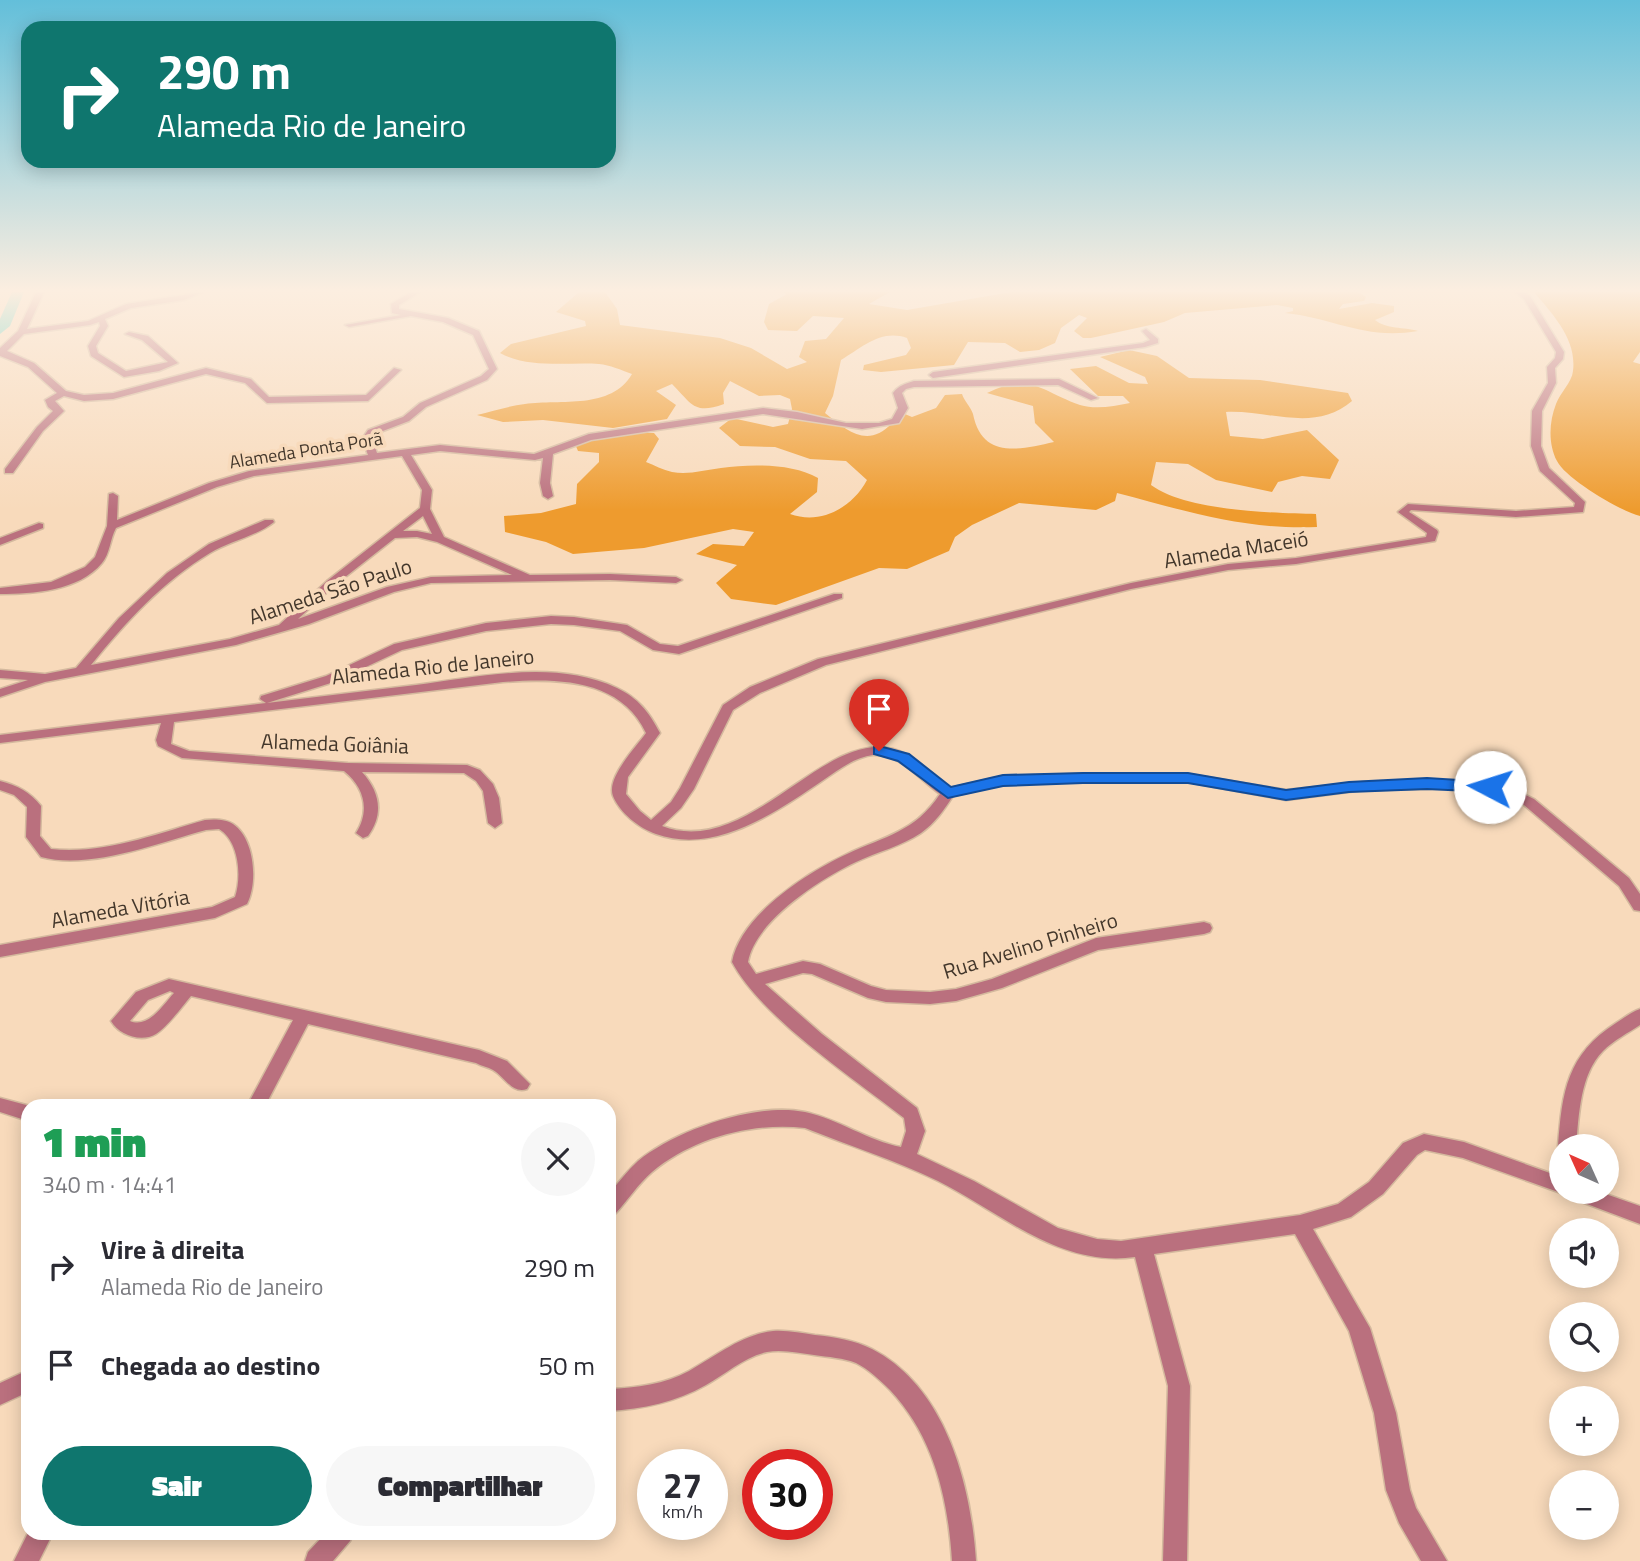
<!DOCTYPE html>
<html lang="pt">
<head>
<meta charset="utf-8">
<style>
	:root { --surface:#fff; --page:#f7f7f7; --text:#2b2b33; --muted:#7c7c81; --accent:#0f766e }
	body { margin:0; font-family:"Titillium Web",sans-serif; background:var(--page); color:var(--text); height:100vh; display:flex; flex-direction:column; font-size:26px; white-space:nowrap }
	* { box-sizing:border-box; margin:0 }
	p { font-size:23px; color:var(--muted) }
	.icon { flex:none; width:38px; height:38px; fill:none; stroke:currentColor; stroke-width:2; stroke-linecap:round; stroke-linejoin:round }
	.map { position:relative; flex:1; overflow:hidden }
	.details { position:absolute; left:21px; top:1099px; width:595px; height:441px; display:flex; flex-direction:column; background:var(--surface); border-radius:21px; box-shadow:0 4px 18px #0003 }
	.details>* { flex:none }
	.hud { position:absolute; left:21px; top:21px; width:595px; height:147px; border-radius:21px; box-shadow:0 4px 18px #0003; background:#0f766e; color:#fff; overflow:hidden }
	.needle { width:46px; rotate:315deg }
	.tools { position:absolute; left:1549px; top:1134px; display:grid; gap:14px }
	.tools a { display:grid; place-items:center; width:70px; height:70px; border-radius:50%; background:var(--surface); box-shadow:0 4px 18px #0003; font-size:35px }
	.speed { position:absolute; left:637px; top:1449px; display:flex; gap:14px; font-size:35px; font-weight:700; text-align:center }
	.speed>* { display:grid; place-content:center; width:91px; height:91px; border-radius:50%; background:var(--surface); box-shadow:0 4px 18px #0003; line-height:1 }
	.speed small { font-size:18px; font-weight:400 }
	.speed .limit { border:10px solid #d22; background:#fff; color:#111 }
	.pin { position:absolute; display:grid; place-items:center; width:60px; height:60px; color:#fff; margin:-72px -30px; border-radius:50% 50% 50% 0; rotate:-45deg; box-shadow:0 0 7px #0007 }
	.pin .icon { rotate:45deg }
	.me { position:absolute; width:77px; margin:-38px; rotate:275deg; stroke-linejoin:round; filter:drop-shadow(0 0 5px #0008) }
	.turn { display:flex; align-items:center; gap:24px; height:147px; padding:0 21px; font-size:32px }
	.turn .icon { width:91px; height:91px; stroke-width:2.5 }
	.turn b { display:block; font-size:49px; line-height:60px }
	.round { display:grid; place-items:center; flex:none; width:74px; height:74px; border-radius:37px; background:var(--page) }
	.head { display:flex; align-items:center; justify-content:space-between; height:119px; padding:0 21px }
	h1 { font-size:42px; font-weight:800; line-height:52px; color:#1e9e55 }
	.button { display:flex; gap:14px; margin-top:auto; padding:14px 21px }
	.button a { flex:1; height:80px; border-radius:42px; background:var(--accent); color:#fff; font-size:28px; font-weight:800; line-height:80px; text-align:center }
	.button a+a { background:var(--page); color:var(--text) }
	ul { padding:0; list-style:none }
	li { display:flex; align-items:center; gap:21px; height:98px; padding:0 21px }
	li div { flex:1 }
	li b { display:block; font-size:26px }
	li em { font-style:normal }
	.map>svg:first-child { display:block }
	.forest { fill:#ee9b2e }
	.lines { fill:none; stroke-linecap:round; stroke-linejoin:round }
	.river { fill:#3ccfc5; fill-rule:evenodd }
	.minor-casing { stroke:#d4b99e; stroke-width:3 }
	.minor { fill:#ba707e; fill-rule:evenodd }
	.route { fill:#1a73e8; stroke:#114b97; stroke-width:2 }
	.labels { text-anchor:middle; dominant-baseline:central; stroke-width:7; stroke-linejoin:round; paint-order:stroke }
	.far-street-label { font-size:18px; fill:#43372b; stroke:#f8dabb }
	.street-label { font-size:21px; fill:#43372b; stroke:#f8dabb }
</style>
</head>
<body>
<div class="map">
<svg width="1640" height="1561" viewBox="0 0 1640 1561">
	<rect width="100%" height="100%" fill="#f8dabb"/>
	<!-- forest -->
	<path class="forest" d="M579,292H605L617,309L620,325L720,338L751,348L787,369L807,362L799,357L805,341L826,339L844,318L813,316L797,331L768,330L764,322L769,304L787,294L783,292H890L869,304L907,310L1011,292H1358L1366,297L1364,301L1343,304L1339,309L1372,303L1394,306V312L1375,320C1386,329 1404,327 1418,331C1363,340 1335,318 1285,313L1293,311V308L1277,305L1185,313L1164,322L1091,338H1083L1074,331L1087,318L1079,315L1061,328L1055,343L1039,350L1020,352L1005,343L968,342L954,365L881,372L863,370L864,365L906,355L911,348L907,338C881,329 863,347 841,360L833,396L825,413C847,431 868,449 892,423L893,414L900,412L912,417L936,408L945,395L962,394C964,401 971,407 973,414C982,459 1019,450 1054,442L1035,423L1033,406L987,393C1031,372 1041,391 1080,405C1096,410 1114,406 1130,403L1123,396H1098L1070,369L1096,366L1129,383L1148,384L1145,377L1100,357L1129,350L1157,356L1189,378L1260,380L1348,393L1352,401C1315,433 1270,410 1226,412L1230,436L1263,439L1307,430L1339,460L1330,479L1302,476L1278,482L1272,492L1216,480L1188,464L1156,462L1151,485C1186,511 1272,513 1316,514L1317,527C1244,530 1186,511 1117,493L1115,501L1096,510L1019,503L972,525L955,537L949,551L907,569L879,568L776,605L731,599L716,583L737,565L696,554L713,544L744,546L754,532L733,529L644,548L573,554L546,542L505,532L504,516L541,513L576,504L577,484L599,462V453L578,451L575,444L630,433H654L659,439L646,462C654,465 663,470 672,472C689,475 704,470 721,468C750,464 792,463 818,478L817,492L790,514C821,525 852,508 867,480L846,461L810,459L775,447L740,446L719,428L732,418L773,427L788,424L792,409L790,399L780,395L759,396L730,381L723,393L724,404C694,415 692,404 672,384L656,391L676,405L667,419L613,428L543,420L503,422L477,415C493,411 509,406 525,404C561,399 611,410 632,374C621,370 610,365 599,364C568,362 529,369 500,353L511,344L586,326L585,321L556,312Z
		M1534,292H1640V352L1633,362L1640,364V516C1620,511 1566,479 1557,461C1548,444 1549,422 1556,404C1560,393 1572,382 1573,371C1577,339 1553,315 1534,292Z"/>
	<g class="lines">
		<!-- river -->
		<path class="river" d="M12,292H24L10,326L0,334V319Z"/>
		<!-- minor casing -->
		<g class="minor-casing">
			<path id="minor" d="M36,292H44L27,329L88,321L126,304L203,292L184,300L131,308L105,319L108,326L96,346L98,353L126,371L168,362L142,340L125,334L129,332L148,336L178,363L159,371L124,377L91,356L88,346L100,326L99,322L90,325L24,334L7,351L34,363L66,391L84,395L113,393L206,368L251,379L269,397L366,395L394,368L401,370L368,401L267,403L245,383L206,374L113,399L84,401L64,396L55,401L64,411L62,413L43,431L13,473H5V469L37,427L53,411L48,407L45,400L57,393L28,367L0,356V348L18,331Z
				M411,292H420L399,305V309L448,318L479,331L497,369L487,380L426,407L409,421L375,434L372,439L377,453L440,445L534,454L589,434L763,408L797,412L846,423H879L892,419L898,408L893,393C899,385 905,384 914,381L1059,379L1098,398L1091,400L1058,385L914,387L906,389L902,393L908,408L899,423L862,429L763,414L591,440L553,454L550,483L553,496L548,499L543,496L540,483L543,458L535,460L440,451L411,455L432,490L430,509L444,537L530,575L610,574L676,577L682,580L676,583L610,580L431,583L394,592L309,624L236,645L45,682L0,697V689L28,680L0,678V670L45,674L76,668L119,618L167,573L209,544L265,520H273L274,522C257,536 230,541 210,553C163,581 125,623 91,665L230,639L279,625L327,581L420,508L422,490L402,456L254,476L217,487L116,528C110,539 110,554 102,563C79,591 33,594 0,594V588L51,582L85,567L95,557L107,526L109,494L113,493L118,496L117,520L209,483L249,471L368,455L362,439L368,430L403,417L420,403L481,376L489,369L473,335L443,322L411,316L349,327L345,325L401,315L392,313L391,304ZM423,516L432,534L417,531H403ZM417,537L437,542L512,575L431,577L387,587L298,619L335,585L395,538Z
				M1515,292H1524L1530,296L1564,352L1563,359L1555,368L1556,383L1542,411L1541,446L1549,468L1585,502L1583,512L1516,517L1411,510L1409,512L1437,530L1438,532L1435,541L1296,564L1228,570L1131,589L826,665L760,693L733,710L694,789L681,808L662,826C748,859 822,730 893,749C916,755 931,775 950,788L1003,776L1083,774H1188L1286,790L1364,782L1472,780L1511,788L1534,799L1629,878L1640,894V911L1634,910L1619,886L1524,805L1502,795L1472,788L1364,790L1286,800L1188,782H1083L1003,784L953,796C944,810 935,823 921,833C902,846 877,852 856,862C820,879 755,921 748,962L756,974L803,961L820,964L871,986L886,990L930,992L956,989L992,979L1096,938L1204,922L1210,924L1212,928L1210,932L1204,934L1098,950L1002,988L956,1001L930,1004L886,1002L868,998L812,974L803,973L765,984L822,1034L917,1108L925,1131L917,1154L974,1181L1058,1228L1097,1239L1121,1241L1300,1215L1338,1204L1369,1182L1403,1143L1424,1134L1464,1142L1561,1177V1192H1566L1561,1193L1463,1158L1425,1150L1417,1155L1383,1194L1351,1217L1313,1229L1370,1328L1396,1413L1410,1490L1416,1508L1447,1561H1421L1399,1523L1386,1490L1374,1413L1349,1331L1295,1234L1154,1254L1190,1386L1187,1561H1163L1168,1386L1135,1257C1060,1268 1000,1212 938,1181C895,1160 850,1146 805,1128C752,1122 693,1138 652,1172C638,1184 628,1200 616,1213L609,1216V1194C618,1183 627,1171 638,1161C676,1130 756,1102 805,1112C838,1119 869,1141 901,1147L906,1131L904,1118C852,1077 762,1018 732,962C740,916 806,873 847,854C885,836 915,832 940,794C919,780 901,753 873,755C854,757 837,771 822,781C775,813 715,855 656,834C639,828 620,813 613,796C606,778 636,747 646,733C620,678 556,678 503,682L174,722L171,744L189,751L348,763L467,765L480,770L493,784L499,798L502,823L495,828L488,823L483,791L476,781L464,773L362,772C380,792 384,814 368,836L363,838L356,833C370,811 365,788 344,771L182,758L158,746L156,740L161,723L0,743V735L266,703L260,699L261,696L326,676L394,644L486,623L551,616L574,617L627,625L660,644L678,646L834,594H842V598L679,654L653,650L620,631L574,625L551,624L486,631L402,650L334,682L267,703C316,697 366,691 416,685C480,677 555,659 617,688C638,698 649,712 660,733L628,777L626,794L640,811L651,820L671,802L680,788L723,705L750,687L818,659L1131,583L1228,564L1296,558L1426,537L1427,533L1398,512L1408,504L1516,511L1574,507L1575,503L1540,471L1531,446L1532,411L1548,383L1547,367L1555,358L1556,352L1524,299Z
				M1146,329L1158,339V343L1145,347L933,378L929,375L933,372L1143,343L1150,340L1142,331Z
				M39,523L43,524V528L0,545V538Z
				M0,781C17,785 30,792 41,806L40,836L51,849C102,855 156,834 205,820C214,819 225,819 233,824C255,839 258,883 247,904L215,918L0,957V945L212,907L235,897C242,876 239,841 219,829L206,830C158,843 90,870 41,857L26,837L27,807L14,795L0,790Z
				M169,979L479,1050L507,1061L530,1084L527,1089C512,1094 505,1077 493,1070C488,1067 481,1066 476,1063L308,1024L265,1106H247L293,1020L191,996C182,1007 167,1027 156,1034C141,1043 119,1035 111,1021L136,992ZM170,991L174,993C163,1005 148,1029 130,1021L148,1000Z
				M1640,1009V1025C1628,1033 1614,1040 1603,1051C1580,1074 1579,1115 1576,1146H1561L1560,1152L1558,1146C1562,1092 1567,1054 1616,1023C1624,1018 1631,1012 1640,1009Z
				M0,1098L30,1106L28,1121L0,1112Z
				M1568,1192H1600L1640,1206V1224L1571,1198Z
				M773,1331C787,1330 801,1333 815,1335C835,1337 854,1340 872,1349C946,1387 971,1485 976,1561H952C948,1498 934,1437 890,1390C880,1380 868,1369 856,1363C844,1358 828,1357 814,1355C799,1353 782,1349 767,1352C744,1357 726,1374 706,1385C676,1402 643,1409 609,1411V1389C636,1388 665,1384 689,1371C716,1356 741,1335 773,1331Z
				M28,1370V1392L0,1405V1383Z
				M28,1533H53L39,1561H14Z
				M326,1533H354L350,1541L333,1561H305L308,1552Z"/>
		</g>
		<!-- minor -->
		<use href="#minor" class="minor"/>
	</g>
	<!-- sky -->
	<linearGradient id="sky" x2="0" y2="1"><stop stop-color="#63bfda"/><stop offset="0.57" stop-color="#fceee0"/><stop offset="1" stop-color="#fceee0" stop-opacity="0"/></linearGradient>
	<rect width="1640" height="510" fill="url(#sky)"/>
	<!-- route -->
	<path class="route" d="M879,746L909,754L951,787L1003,775L1083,773H1188L1286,790L1349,782L1427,778L1490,782L1498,787L1490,792L1427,789L1349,792L1286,800L1188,783H1083L1003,786L948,798L898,761L874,754V747Z"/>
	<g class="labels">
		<!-- far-street labels -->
		<g class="far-street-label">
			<text transform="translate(306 450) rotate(-9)">Alameda Ponta Porã</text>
		</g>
		<!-- street labels -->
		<g class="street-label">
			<text transform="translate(1236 549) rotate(-9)">Alameda Maceió</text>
			<text transform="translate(330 591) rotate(-18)">Alameda São Paulo</text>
			<text transform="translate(433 666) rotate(-6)">Alameda Rio de Janeiro</text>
			<text transform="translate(335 743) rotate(2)">Alameda Goiânia</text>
			<text transform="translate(120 908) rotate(-10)">Alameda Vitória</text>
			<text transform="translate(1030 945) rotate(-17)">Rua Avelino Pinheiro</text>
		</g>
	</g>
</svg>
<div class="tools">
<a><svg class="needle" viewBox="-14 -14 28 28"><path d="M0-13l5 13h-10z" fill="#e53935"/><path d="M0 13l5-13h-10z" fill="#7c7c81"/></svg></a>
<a><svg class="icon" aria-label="sound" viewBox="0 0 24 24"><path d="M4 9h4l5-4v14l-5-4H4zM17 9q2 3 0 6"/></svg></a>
<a><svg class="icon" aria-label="search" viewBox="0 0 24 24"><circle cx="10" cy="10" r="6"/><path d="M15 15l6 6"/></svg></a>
<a>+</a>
<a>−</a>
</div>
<div class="speed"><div>27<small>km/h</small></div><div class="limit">30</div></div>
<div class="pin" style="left:879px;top:751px;background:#d93025"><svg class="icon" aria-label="arrive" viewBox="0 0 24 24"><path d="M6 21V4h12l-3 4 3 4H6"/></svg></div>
<svg class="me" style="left:1490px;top:787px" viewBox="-20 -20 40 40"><circle r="19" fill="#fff"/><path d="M0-13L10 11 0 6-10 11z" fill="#1a73e8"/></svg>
<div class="hud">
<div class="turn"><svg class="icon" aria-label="right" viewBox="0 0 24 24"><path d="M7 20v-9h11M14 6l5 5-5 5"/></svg><div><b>290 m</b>Alameda Rio de Janeiro</div></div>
</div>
<section class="details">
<div class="head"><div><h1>1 min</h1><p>340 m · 14:41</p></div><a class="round"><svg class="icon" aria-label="close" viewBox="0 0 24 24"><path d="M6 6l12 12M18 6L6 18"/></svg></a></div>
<ul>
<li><svg class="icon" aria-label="right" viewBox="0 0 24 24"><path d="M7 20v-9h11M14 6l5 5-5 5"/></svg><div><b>Vire à direita</b><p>Alameda Rio de Janeiro</p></div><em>290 m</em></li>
<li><svg class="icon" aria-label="arrive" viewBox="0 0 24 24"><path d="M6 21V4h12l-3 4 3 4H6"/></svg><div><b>Chegada ao destino</b></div><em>50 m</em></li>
</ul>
<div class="button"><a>Sair</a><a>Compartilhar</a></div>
</section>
</div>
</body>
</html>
